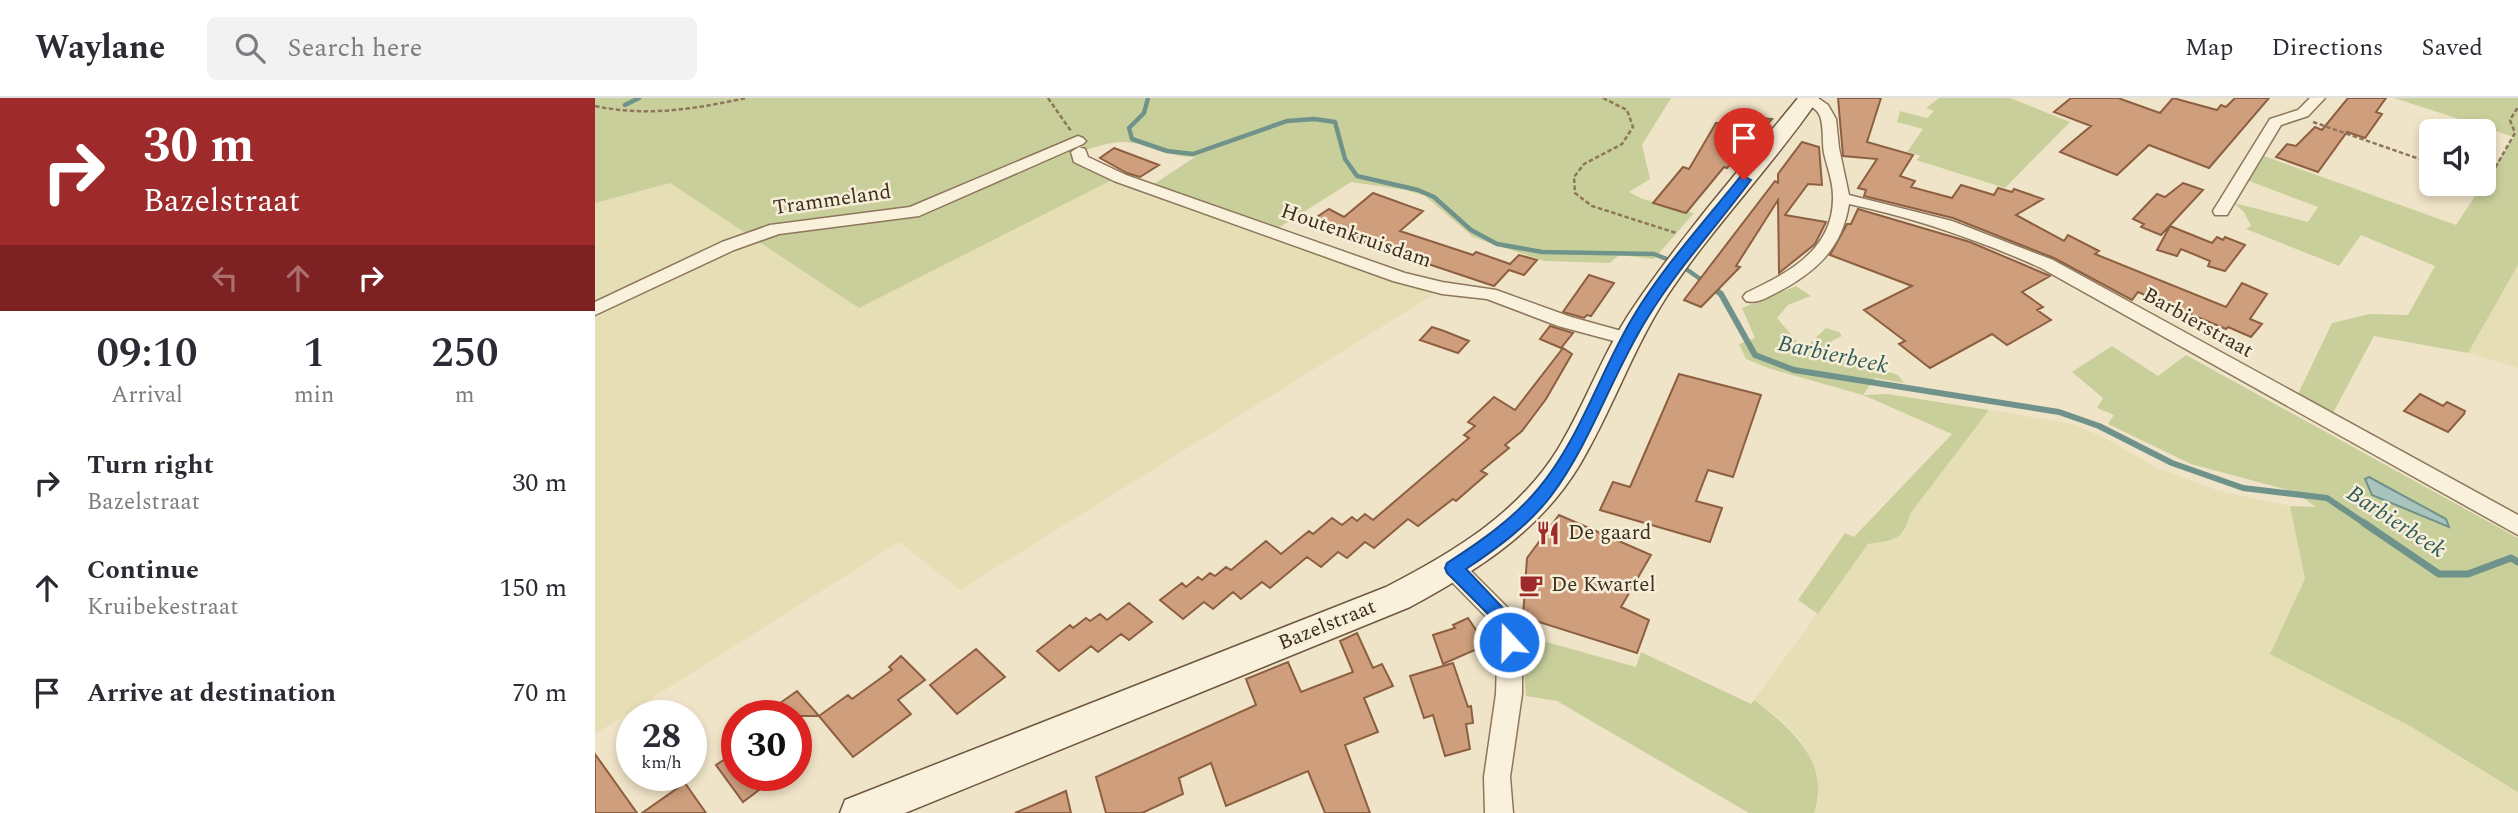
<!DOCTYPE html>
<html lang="en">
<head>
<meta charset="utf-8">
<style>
	:root { --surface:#fff; --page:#f2f2f3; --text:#2b2b33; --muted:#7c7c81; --line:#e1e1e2 }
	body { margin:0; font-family:Spectral,serif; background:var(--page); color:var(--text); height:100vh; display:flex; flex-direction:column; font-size:26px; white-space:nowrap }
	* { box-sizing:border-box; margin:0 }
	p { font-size:23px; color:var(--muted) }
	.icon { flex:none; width:38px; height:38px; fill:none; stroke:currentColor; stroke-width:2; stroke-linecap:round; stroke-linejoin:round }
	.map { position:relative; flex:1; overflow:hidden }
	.drawer { display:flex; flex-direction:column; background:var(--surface); width:595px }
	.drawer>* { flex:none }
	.top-card { background:#9e2a2b; color:#fff; overflow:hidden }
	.fabs { position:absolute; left:1824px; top:21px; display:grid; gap:14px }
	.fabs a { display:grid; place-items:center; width:77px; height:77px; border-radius:10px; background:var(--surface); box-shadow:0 4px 10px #0003; font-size:35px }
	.speed { position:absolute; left:21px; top:602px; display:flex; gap:14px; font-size:35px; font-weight:700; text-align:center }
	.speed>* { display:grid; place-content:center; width:91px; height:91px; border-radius:50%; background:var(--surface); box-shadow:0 4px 10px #0003; line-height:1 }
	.speed small { font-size:18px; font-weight:400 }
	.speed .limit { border:10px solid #d22; background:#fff; color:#111 }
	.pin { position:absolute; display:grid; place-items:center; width:60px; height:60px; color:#fff; margin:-72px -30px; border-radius:50% 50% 50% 0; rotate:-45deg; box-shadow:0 0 7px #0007 }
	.pin .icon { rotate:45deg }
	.me { position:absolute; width:77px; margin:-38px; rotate:339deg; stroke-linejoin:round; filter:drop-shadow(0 0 5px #0008) }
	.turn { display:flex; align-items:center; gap:24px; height:147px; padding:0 28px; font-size:32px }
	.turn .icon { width:91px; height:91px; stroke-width:2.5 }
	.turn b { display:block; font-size:49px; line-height:60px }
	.lanes { display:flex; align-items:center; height:66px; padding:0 28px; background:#0003; justify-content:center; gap:35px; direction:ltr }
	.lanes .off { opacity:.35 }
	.eta { display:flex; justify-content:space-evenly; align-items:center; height:119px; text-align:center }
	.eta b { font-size:42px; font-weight:600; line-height:49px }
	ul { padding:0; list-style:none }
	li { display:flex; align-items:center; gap:21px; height:105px; padding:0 28px }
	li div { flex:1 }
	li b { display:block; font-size:26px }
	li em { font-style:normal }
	header { display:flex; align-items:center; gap:42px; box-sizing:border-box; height:98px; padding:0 35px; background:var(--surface); border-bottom:2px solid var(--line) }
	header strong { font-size:33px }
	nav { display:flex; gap:38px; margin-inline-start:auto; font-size:24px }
	.search { width:490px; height:63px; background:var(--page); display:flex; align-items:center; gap:18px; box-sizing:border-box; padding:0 24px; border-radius:10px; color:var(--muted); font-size:26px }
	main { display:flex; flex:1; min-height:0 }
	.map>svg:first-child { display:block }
	.farmland { fill:#e6deb5 }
	.green { fill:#c9cf9b }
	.water { fill:#a9c4bc; stroke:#6f938a; stroke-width:2 }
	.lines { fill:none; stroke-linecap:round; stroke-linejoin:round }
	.stream-far2 { stroke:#6f938a; stroke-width:4.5 }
	.stream-far1 { stroke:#6f938a; stroke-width:6 }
	.stream { stroke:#6f938a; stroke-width:7 }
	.building { fill:#cf9f7d; stroke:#8d5f41; stroke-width:2 }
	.street-casing { stroke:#8d765c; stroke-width:3 }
	.secondary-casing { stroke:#6f573f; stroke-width:3 }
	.path { stroke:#8d765c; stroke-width:2.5; stroke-dasharray:4.5 2.5; stroke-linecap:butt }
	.street { fill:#faf1dc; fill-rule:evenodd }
	.secondary { fill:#faf1dc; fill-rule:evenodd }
	.route { fill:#1a73e8; stroke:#114b97; stroke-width:2 }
	.labels { text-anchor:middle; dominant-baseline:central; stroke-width:5; stroke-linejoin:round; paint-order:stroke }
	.street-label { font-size:21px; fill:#3d2e20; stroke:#f7eed8 }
	.poi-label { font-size:21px; fill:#3d2e20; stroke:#f7eed8; text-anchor:start }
	.water-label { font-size:23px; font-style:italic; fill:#2f5d5a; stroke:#f7eed8 }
</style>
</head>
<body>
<header>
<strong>Waylane</strong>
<div class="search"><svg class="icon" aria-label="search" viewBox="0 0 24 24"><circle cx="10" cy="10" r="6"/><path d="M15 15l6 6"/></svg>Search here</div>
<nav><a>Map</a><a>Directions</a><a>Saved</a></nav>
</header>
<main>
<section class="drawer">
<div class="top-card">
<div class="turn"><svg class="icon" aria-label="right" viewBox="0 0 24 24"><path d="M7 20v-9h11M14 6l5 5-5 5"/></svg><div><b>30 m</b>Bazelstraat</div></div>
<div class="lanes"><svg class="icon off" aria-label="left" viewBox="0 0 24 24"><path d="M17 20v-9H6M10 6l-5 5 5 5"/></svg><svg class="icon off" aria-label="ahead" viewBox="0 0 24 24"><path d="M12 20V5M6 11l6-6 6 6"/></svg><svg class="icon" aria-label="right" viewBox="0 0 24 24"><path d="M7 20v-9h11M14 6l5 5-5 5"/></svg></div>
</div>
<div class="eta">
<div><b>09:10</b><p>Arrival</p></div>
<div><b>1</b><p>min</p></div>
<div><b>250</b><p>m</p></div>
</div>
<ul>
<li><svg class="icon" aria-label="right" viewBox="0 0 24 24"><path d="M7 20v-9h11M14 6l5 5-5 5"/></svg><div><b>Turn right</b><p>Bazelstraat</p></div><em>30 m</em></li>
<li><svg class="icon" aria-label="ahead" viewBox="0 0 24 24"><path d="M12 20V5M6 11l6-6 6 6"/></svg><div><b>Continue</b><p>Kruibekestraat</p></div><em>150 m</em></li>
<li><svg class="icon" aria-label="arrive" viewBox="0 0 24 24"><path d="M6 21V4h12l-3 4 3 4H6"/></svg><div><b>Arrive at destination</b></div><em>70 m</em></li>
</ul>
</section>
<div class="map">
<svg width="1923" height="715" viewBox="0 0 1923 715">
	<rect width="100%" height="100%" fill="#f0e4c8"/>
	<!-- farmland -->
	<path class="farmland" d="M523,79L844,193L365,492L304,444L0,636V105L75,85L264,210Z
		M1923,167V270L1873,255Z
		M1394,312L1477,326L1508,339L1562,370L1602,385L1624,393L1695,408L1710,481L1815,628L1923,694V715H1219L1224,698L1218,666L1206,642L1185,621L1159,602L1273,446L1299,442L1310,433L1315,416Z"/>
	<!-- green -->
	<path class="green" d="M0,0H1076L1047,47L1055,81L1034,94L1048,101L1099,115L1059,161L1024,157L1015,165L949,163L878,139L830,98L811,92L756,84L677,134L553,90L600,59C575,60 553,44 528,44C514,44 498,50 484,54L523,79L264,210L75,85L0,105Z
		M1344,0H1415L1475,24L1410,90L1321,62L1326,58L1312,54L1328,31L1302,24L1305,13L1332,20L1339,13L1331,10Z
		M1799,0H1923V167L1873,255L1779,238L1737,317L1702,298L1737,225L1775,216L1813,217L1840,168L1766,137L1744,168L1651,131L1656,128L1649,114L1639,105L1713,124L1723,109L1654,83L1669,58L1861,127L1919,39Z
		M1201,188L1216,198L1193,207L1182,220L1207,249L1214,246L1231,230L1244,234L1247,238L1237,243L1234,251L1243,258L1303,277L1309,285L1280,280L1268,297L1292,296L1394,312L1315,416C1308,443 1300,442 1273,446L1223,516L1203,502L1250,435L1259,439L1357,336L1268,297L1176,271L1151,261L1144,246L1160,240L1147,210Z
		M1517,248L1563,278L1591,257L1923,440V694L1815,628L1675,556L1710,481L1695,408L1721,409L1700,394L1596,366L1513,326L1519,317L1502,310L1508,300L1477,274Z
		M926,537L1041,569L1046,554L1156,606L1159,602C1196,630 1236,664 1219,715H1154L962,603L931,598Z"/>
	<!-- water -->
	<path class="water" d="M1774,379L1851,421L1854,429L1777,397L1770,381Z"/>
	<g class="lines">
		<!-- stream-far2 -->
		<path class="stream-far2" d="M553,0L549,15L534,30L537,41L572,53L598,56L692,23L719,21L740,24L750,61L762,78L823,92L839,99L876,132L902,146L947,154L1059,156L1084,166L1121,192
			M30,7L44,0"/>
		<!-- stream-far1 -->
		<path class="stream-far1" d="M1118,190L1126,196L1160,257L1199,272L1464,314L1504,328L1577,365L1648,390L1732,400L1772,427"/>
		<!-- stream -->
		<path class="stream" d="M1769,425L1844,476H1873L1916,460L1923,464"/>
	</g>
	<!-- building -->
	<path class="building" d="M1243,0H1286L1272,44L1318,57L1305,78L1320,83L1316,89L1357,100L1366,87L1399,97L1403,90L1417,94L1419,91L1448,101L1421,117L1469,143L1473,137L1504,153L1500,156L1631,209L1647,185L1672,196L1655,221L1667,226L1656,239L1633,229L1631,231L1543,194L1537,202L1459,160L1358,120L1269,98L1271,92L1263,90L1282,61L1248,58Z
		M1476,0H1523L1565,15L1578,0L1622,12L1626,7L1631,9L1640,0H1674L1614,70L1554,47L1522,77L1465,54L1496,28L1459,14Z
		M1753,0H1791L1781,14L1787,16L1770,40L1752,34L1723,74L1681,59L1692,46L1701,48L1720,29L1727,32Z
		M1134,17L1177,21L1132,70L1129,69L1091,115L1058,105L1088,69L1094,71L1121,25H1133Z
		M1207,44L1224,49L1227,87L1213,86L1190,117L1231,124L1220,146L1184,175L1183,102L1141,168L1145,169L1106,209L1089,202L1180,83L1183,85V76Z
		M519,50L564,67L545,79L532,75L505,60Z
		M1588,85L1608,92L1566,137L1546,129L1549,126L1538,121L1562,96L1570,99Z
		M778,95L828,113L805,133L878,157L881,154L915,166L924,157L942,162L929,177L914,172L899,188L824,163L823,158L787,146L783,149L713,125L734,111L749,119Z
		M1263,111L1375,144L1455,178L1427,194L1448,209L1442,212L1456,222L1412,247L1397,236L1335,270L1304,246L1310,243L1269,212L1317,188L1235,157L1252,126H1256Z
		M1575,128L1617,145L1622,139L1628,142L1630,139L1650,147L1630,173L1613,168L1615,163L1586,151L1582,158L1562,152Z
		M994,177L1019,185L996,218L992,217L989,220L968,214Z
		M955,228L978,235L966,250L945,241Z
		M837,229L849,233L874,243L863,255L825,242Z
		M968,250L977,256L951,301L927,333L910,347L914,350L886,373L892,376L861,403L858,401L823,428L813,421L779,450L770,444L752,460L743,454L726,469L712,459L675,490L667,484L646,501L638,494L618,511L609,504L588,521L565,502L587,485L591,489L603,479L607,482L615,475L620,478L631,469L636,472L671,443L686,456L714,433L718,436L737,420L747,427L757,419L762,423L770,416L778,422L874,340L869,337L880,328L873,324L899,299L920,312Z
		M1084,276L1166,297L1138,379L1113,372L1101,403L1127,410L1115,444L1005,412L1018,384L1035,389Z
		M1825,296L1848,308L1852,304L1870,313L1869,316L1853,334L1809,313Z
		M964,417L1056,457L1026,509L1054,522L1042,555L928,519L932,460Z
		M534,505L557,524L534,542L526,536L503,554L496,548L464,573L442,553L475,527L478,530L491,520L495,523L505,516L512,522Z
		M873,520L891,547L848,566L838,537L860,530L858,527Z
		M762,535L778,570L787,566L798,588L769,600L783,634L750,647L775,715H730L713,673L631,708L616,665L584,680L588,696L547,715H511L501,679L661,607L651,581L693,564L706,594L758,574L745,543Z
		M381,551L410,579L362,616L335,587Z
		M306,558L330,582L303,602L316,616L258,659L224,618H167L202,593L224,618L253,597L257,601L297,572L294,569Z
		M858,565L873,609L876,608L878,625L871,626L875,651L850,658L838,617L829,620L815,578Z
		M142,653V677H184L148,704L121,667Z
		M0,656L42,715H0Z
		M90,685L111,715H47Z
		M471,693L476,715H420Z"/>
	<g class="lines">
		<!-- street casing -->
		<g class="street-casing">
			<path id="street" d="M1207,0H1223L1233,7L1241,21L1244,50L1254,97L1357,123L1458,162L1923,417V437L1446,170C1384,142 1320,120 1254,106C1247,151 1220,175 1181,195C1171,200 1162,206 1151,203L1148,199L1151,195C1193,175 1239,152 1238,98C1238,83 1232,69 1229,55C1227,43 1229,29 1225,18C1222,9 1210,7 1207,0Z
				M1715,0H1730L1713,18L1686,27L1632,117H1620L1618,113L1675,21L1703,12Z
				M483,38L488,40L491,43L488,46L324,118L184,136L139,152L0,217V204L127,144L175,127L315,109Z
				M484,49L490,51L493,59L531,77L810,175L847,184L901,192L976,219L1041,237L1043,241L1041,245L1034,247L963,228L892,201L847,196L798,183L519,83L479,64L476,54Z
				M858,461L866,463L923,520L927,527V596L915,679L918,715H890L889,679L901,596L903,531L850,477L847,470L850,463Z"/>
		</g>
		<!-- secondary casing -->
		<g class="secondary-casing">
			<path id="secondary" d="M1203,0H1224C1177,69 1118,128 1072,198C1037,252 1017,313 984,368C944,434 881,473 815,509L310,715H245L250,702L791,489C857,455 923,416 963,351C991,305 1008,254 1038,210C1088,136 1147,69 1203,0Z"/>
		</g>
		<!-- path -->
		<path class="path" d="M453,0L476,33
			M1008,0L1032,12L1038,29L1027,46L989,66L979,79L980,95L997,108L1081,135
			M0,8C52,19 100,11 151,0
			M1718,24L1836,65
			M1888,83L1892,84L1920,35L1915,22L1923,9"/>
		<!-- street -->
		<use href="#street" class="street"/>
		<!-- secondary -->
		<use href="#secondary" class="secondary"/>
	</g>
	<!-- route -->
	<path class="route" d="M1149,78L1156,82C1122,128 1083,170 1053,219C1017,276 997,343 956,398C934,427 901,451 871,471L924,527L921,550L914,552L908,550L905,544L906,529L852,475L850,470L852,465C885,444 918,421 943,391C985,341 1005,274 1038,219C1068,169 1109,124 1145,79Z"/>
	<!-- icons -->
	<defs>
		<g id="restaurant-bare" transform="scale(1.89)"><path d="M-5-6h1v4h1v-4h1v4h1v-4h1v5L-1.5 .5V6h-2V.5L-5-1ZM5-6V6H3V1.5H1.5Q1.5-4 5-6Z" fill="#9e2a2b" stroke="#f7eed8" stroke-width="2.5" paint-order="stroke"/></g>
		<g id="cafe-bare" transform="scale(1.89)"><path d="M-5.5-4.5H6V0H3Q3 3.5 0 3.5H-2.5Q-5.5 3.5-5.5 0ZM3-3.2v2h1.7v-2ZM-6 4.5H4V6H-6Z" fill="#9e2a2b" stroke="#f7eed8" stroke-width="2.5" paint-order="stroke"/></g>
	</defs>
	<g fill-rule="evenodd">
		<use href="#restaurant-bare" x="953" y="435"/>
		<use href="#cafe-bare" x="936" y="487"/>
	</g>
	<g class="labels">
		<!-- street labels -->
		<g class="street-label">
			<text transform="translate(237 102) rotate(-8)">Trammeland</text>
			<text transform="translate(761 138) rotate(19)">Houtenkruisdam</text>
			<text transform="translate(1603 225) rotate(29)">Barbierstraat</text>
			<text transform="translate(732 527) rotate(-22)">Bazelstraat</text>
		</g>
		<!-- poi labels -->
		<g class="poi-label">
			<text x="973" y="435">De gaard</text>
			<text x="956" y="487">De Kwartel</text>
		</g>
		<!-- water labels -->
		<g class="water-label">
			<text transform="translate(1238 257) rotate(12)">Barbierbeek</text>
			<text transform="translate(1801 424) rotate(33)">Barbierbeek</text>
		</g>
	</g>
</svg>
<div class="fabs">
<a><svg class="icon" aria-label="sound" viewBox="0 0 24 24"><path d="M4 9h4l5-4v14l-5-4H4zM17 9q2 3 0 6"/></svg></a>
</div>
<div class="speed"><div>28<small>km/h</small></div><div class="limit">30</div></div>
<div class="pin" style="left:1149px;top:82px;background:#d93025"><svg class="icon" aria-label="arrive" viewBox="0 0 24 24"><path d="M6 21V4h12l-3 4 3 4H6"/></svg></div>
<svg class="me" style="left:914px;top:544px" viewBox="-20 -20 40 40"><circle r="17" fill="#1a73e8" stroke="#fff" stroke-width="3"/><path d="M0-11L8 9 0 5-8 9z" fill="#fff"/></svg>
</div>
</main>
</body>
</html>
